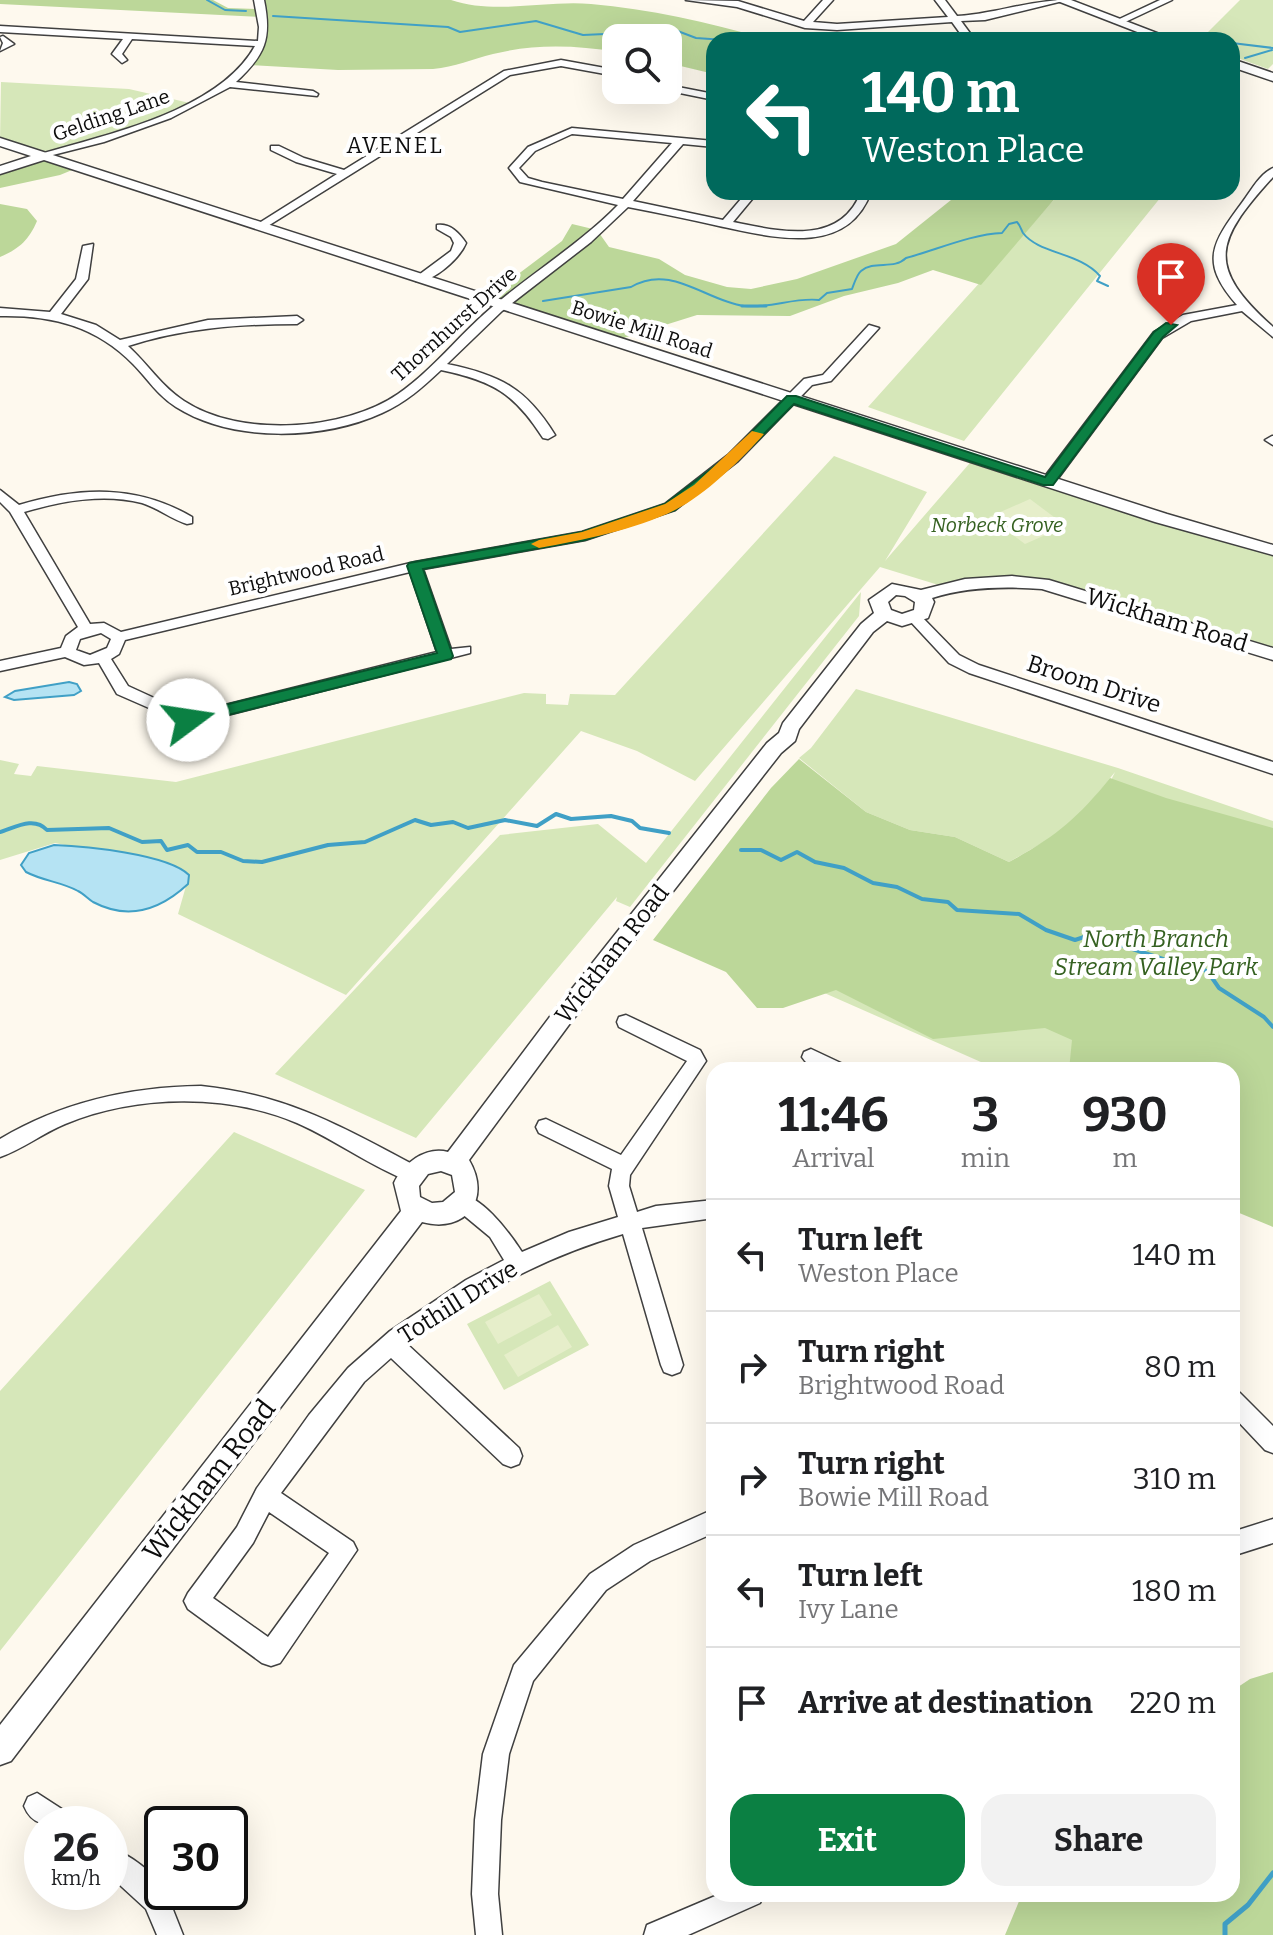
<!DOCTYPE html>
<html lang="en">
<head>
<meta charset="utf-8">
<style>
	:root { --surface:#fff; --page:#f2f2f2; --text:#202124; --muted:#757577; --line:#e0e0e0; --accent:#0b8043 }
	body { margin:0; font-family:Bitter,serif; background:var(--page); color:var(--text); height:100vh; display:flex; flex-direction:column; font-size:30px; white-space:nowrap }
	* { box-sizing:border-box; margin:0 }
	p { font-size:26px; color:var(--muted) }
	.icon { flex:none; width:44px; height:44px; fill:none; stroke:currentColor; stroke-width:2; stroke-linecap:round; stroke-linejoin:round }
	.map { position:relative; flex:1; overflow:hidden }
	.sheet { position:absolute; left:706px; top:1062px; width:534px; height:840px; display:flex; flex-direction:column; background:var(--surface); border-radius:24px; box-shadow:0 8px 32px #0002 }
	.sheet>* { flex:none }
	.guide { position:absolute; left:706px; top:32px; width:534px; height:168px; border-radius:24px; box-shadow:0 8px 32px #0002; background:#00695c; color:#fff; overflow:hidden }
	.controls { position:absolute; left:602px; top:24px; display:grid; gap:16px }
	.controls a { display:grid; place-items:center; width:80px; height:80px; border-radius:16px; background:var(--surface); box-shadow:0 8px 32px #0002; font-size:40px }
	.speed { position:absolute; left:24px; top:1806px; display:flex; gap:16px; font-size:40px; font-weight:700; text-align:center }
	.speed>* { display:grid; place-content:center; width:104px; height:104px; border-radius:50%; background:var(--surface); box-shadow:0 8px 32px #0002; line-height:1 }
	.speed small { font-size:20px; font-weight:400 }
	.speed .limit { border:4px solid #111; border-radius:12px; background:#fff; color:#111 }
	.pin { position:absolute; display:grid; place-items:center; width:68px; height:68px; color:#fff; margin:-82px -34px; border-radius:50% 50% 50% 0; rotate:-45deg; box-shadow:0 0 8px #0007 }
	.pin .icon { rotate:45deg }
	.me { position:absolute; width:88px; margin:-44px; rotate:76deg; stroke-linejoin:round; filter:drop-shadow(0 0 6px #0008) }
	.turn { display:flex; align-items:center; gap:28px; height:168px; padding:0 24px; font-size:36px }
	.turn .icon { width:104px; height:104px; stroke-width:2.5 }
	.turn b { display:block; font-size:56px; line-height:68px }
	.eta { display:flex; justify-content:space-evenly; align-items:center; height:136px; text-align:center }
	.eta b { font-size:48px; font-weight:700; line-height:56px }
	.button { display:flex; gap:16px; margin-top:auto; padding:16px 24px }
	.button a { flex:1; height:92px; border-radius:24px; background:var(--accent); color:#fff; font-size:32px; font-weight:700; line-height:92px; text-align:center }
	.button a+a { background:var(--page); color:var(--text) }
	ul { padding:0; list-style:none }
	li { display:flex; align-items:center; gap:24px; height:112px; padding:0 24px; border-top:2px solid var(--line) }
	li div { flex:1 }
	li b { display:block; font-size:30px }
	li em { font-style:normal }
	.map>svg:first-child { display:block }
	.green { fill:#d6e7b9 }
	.forest { fill:#bcd799 }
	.pitch { fill:#e6eeca }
	.water { fill:#b5e3f3; stroke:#40a0c6; stroke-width:2 }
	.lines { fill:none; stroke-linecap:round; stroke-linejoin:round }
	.stream-far3 { stroke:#40a0c6; stroke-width:2 }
	.stream-far2 { stroke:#40a0c6; stroke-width:3 }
	.stream-far1 { stroke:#40a0c6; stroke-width:4 }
	.stream { stroke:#40a0c6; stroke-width:5 }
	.minor-casing { stroke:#404040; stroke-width:3 }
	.tertiary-casing { stroke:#404040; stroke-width:3 }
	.minor { fill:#fff; fill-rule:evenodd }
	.tertiary { fill:#fff; fill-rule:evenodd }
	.route { fill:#0b8043; stroke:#07532c; stroke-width:2 }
	.slow { fill:#f59e0b }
	.labels { text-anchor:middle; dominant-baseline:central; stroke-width:8; stroke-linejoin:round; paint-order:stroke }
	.far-street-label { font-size:20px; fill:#0d0d0d; stroke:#fff }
	.far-park-label { font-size:20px; font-style:italic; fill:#356121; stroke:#fff }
	.far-neighbourhood-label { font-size:22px; letter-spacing:2px; fill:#0d0d0d; stroke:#fff }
	.street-label { font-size:24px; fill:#0d0d0d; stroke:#fff }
	.park-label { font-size:24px; font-style:italic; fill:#356121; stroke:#fff }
	.near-street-label { font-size:28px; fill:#0d0d0d; stroke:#fff }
</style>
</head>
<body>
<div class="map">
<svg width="1273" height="1935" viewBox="0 0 1273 1935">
	<rect width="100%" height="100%" fill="#fef9ee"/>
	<!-- green -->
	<path class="green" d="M1240,0H1273V64L1268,69L1232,56V40H1200Z
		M1,82L129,89L194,104L153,122L45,156L0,142Z
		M1061,192H1165L964,441L868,407Z
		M834,456L927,492L885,561L975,457L1273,550V654L1043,584L945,587L880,567L695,781L637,751L581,731L346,995L178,914L186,886L175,867L55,843L0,860V760L19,764L14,774L31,776L37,766L176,782L524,693L546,694V704L568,705L570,694L615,695Z
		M861,592L859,616L630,907L616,901L617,897L416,1138L275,1074L500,835L598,824L646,863Z
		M856,689L1118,768L1273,821V1191L1232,1070H999L668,924L1055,893L1115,772L1081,814L1056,835L1009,862L955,837L910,830L866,812L799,758L811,748Z
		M234,1132L365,1190L0,1651V1391Z
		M550,1281L589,1345L504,1390L467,1324Z"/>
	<!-- forest -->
	<path class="forest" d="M0,0H213L228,8L260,9V0H451C496,15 545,0 591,4C651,9 714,24 771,40H714V74L668,63V38H616V52C575,45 533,44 493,54C472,59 455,67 433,69L338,70L249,65L257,54L262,17L0,4Z
		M45,156L77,168L60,175L0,188V170Z
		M975,192H1053L1058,195L981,285L933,270L898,283L844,296L790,316L697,315L614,341L484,300L562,241L572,224L597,230L609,247L659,259L685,275L727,287L751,289L797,279L896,244L951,200Z
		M0,204L27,209L37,221C29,240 19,249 0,257Z
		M799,759L866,812L910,830L955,837L1009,862C1055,837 1077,819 1110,778L1166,798L1273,828V1227L1232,1210V1070H1069L1072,1040L1045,1028L933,1039L836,990L783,1008H757L726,972L653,940L771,788Z
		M1273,1672V1935H1005L1022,1894H1232V1691L1250,1679Z"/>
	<!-- pitch -->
	<path class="pitch" d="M1030,499L1066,526L1025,544L989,517Z
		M539,1294L552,1315L498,1344L485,1322Z
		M558,1325L572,1347L518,1377L504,1355Z"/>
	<!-- water -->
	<path class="water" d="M69,682L77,684L81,691L74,695L14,700L5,697L15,691Z
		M54,845C84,846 168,854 189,875L188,884C160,910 129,921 93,902C88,899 84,894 78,891C62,882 43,881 26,872L21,865L29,853Z"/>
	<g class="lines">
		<!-- stream-far3 -->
		<path class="stream-far3" d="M207,0L225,10L246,11
			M273,16L448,27L460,32L536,21L583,35L627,33L633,28L649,27L675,30L696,38L725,40
			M1232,43L1273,48
			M1245,58L1272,50
			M543,301L631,287C671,263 706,301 744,306C770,309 794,297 819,300L827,293L852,289C854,284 857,274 861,271C874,260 894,270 906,258C936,250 972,234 1002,233L1009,224L1017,222C1020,225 1021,229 1023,233C1039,254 1079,252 1100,276L1097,281L1108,286"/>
		<!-- stream-far2 -->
		<path class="stream-far2" d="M742,306H766"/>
		<!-- stream-far1 -->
		<path class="stream-far1" d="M0,832C16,827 34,816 47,830L109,828L142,842L161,841L167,850L188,845L197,852H221L243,861L262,862L328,845L365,842L415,820L431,825L453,822L468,828L505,820L537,826L556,814L571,819L611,816L632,821L640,828L669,833
			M741,850H761L781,860L797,852L815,862L844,868L873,883L897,887L922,899L948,902L957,910L1019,914L1046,930L1075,940L1090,935L1172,962H1189L1208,972L1219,988L1264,1017L1273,1027"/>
		<!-- stream -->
		<path class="stream" d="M1225,1935V1924L1248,1905L1273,1873"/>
		<!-- minor casing -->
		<g class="minor-casing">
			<path id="minor" d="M254,0H264C272,39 265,55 236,82L313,91L318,94L317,96L230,87L171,118L104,142L41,158V154C108,134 219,111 255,46L132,39L122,54L127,60L122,63L112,54L123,39L0,32V26L258,41L259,27Z
				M686,0L738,1L804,21L823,0H833L813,22L837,24L948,17L935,0H945L957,16C994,14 1030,0 1067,0L985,20L961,21L975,40H965L952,22L837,30L805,28L737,7Z
				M1160,0H1172L1121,24L1113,22Z
				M3,36L14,44L0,51L3,43L0,37Z
				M561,60L616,70V76L561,66L510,75L263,229L253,227L337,174L296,162L271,150V146H279L304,158L344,170L504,71Z
				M668,85L714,94V100L665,90H668Z
				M572,128L714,141V147L683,144L633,201L723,220L747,192H758L733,222C778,231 840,247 861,192H871C847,258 772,237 719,226C689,219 659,213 628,207L591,242L502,311L447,364C500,375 526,388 555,435L548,439L543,438C514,393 493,381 441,370C423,387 405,403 382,413C323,440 233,443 176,407C158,396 147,378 133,364C96,326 51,315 0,316V308L50,312L76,279L83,246L93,244L88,279L61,314L96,325L120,340L208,320L297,316L303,320L297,324C239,324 184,328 128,346C147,363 162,387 184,401C240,438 344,431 398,394C433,370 459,335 491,308C533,272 580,244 618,205L520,182L509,168L528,147ZM572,134L672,143L623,199L542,182L528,178L519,168L535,151Z
				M1273,168V177C1215,241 1205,266 1273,327V337L1242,311L1191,321L1162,338L1053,485H1043V479L1154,332L1183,315L1237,305C1198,261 1213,242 1244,200C1252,189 1260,174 1273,168Z
				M437,225C450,223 459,233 466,243C460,258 433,283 416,281V277L451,251L454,243L451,237L437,229Z
				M869,325L879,328L831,381L812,385L738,461L675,510L585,540L423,569L451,649L470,647V653L188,725L117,694L99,663L84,665L65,657L0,671V661L61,648L66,636L78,627L10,512L0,502V490L19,505C79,487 136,484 192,517V523L187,524C171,519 158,508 142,503C103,493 62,501 24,512L90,624L104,623L121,632L415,562L582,532L665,504L728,455L804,379L823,375ZM410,572L437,652L189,714L128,686L111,659L119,654L125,640ZM101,633L111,639L107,648L90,655L76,650L80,639Z
				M1272,436H1273V445L1265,440Z
				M915,613L920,615L959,655L979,665L1273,762V774L969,673L949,663L910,621V615Z
				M626,1015L700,1050L706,1061L630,1175L629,1186L637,1212L656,1206L714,1200V1218L642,1228L683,1365L680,1372L672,1375L664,1372L661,1365L623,1234C535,1260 482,1293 407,1344L519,1448L522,1456L519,1464L511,1467L503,1464L391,1358L364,1382L281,1493L353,1542L357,1550L280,1663L271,1666L262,1663L188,1609L184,1601L188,1593L237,1527L257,1488L309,1415L348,1368L390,1331L466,1280L504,1260L490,1237L455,1208L452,1202L455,1196C477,1188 511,1235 522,1252L569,1232L618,1217L609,1186L612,1169L539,1133L536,1127L539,1121L546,1119L621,1155L687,1061L619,1027L617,1022L619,1017ZM269,1512L329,1553L268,1637L213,1598L253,1543Z
				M811,1049L845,1065L847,1070C831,1070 812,1073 802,1057L804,1052Z
				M201,1086C288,1095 342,1127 418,1167L421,1173L418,1179L411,1182C371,1167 336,1140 297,1123C226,1093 136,1095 65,1124C43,1133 23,1149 0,1157V1139C62,1102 129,1087 201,1086Z
				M1232,1390L1240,1393L1273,1426V1453L1265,1450L1232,1415Z
				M714,1509V1533L650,1561L606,1590L533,1681L509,1754L501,1820L498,1894L502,1935H476L472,1894L475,1820L483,1754L514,1665L590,1574L634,1545Z
				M1273,1519V1543L1232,1556V1532Z
				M37,1793L71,1815L75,1824C53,1824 34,1830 24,1806L28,1797Z
				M110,1847C127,1854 158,1873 162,1892H166L183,1935H157L146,1909L110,1876Z
				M720,1894H764L760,1903L688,1935H644L647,1925Z"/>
		</g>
		<!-- tertiary casing -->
		<g class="tertiary-casing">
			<path id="tertiary" d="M1055,0H1071L1175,40H1158Z
				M1232,59L1273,73V81L1232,67Z
				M0,138L1167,514L1273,545V555L1155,522L44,160L0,174V166L31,156L0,146Z
				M1012,576L1049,580L1273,648V660L1042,589C1004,586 967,587 932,598L934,602L928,618L902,626L887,621L873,632L799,729L795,741L781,753L568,1026L469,1160C492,1199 466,1234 422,1222L11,1761L0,1765V1725L401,1211L394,1183C403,1164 425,1146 448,1152L552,1014L767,743L779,733L783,723L861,624L874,613L869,600L892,584L921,590L965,579ZM896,595L905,596L915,602L914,610L902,614L891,610L888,602ZM441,1171L452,1175L455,1192L443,1202L432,1203L420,1197L419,1186L428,1174Z"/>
		</g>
		<!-- minor -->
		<use href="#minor" class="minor"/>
		<!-- tertiary -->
		<use href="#tertiary" class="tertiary"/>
	</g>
	<!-- route -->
	<path class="route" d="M1166,323L1177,325L1163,337L1053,485H1043L794,404L737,461L675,510L585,540L423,569L453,656L451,659L188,725L180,720L188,714L437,653L407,566L409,563L582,532L665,504L728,456L787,396H796L1045,477L1154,332Z"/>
	<!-- slow -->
	<path class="slow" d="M752,431L764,434C743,458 704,496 675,510C635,530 582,540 539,548L531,544L539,540L582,532L665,504L694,485Z"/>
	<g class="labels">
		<!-- far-street labels -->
		<g class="far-street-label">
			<text transform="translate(111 115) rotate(-19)">Gelding Lane</text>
			<text transform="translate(454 324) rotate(-42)">Thornhurst Drive</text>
			<text transform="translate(642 329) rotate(18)">Bowie Mill Road</text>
			<text transform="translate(306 571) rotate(-13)">Brightwood Road</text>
		</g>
		<!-- far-park labels -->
		<g class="far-park-label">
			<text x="997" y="525">Norbeck Grove</text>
		</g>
		<!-- far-neighbourhood labels -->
		<g class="far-neighbourhood-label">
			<text x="395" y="145">AVENEL</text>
		</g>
		<!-- street labels -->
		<g class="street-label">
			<text transform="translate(1167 620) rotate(17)">Wickham Road</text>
			<text transform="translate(1094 684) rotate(18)">Broom Drive</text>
			<text transform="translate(612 954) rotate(-52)">Wickham Road</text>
			<text transform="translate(458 1302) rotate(-32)">Tothill Drive</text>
		</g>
		<!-- park labels -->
		<g class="park-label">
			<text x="1156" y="939">North Branch<tspan x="1156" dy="28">Stream Valley Park</tspan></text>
		</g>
		<!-- near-street labels -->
		<g class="near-street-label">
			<text transform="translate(209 1480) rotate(-52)">Wickham Road</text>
		</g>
	</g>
</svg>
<div class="controls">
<a><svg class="icon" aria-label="search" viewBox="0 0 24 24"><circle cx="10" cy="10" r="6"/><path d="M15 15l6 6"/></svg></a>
</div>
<div class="speed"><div>26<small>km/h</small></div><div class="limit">30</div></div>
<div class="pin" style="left:1171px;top:325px;background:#d93025"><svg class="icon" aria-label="arrive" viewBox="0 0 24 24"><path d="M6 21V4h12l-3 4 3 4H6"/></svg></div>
<svg class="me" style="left:188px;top:720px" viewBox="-20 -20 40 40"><circle r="19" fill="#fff"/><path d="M0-13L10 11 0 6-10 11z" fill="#0b8043"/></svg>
<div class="guide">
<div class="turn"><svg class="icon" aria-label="left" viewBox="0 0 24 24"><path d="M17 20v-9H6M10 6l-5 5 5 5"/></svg><div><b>140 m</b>Weston Place</div></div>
</div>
<section class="sheet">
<div class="eta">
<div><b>11:46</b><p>Arrival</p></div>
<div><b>3</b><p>min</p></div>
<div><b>930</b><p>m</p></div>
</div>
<ul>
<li><svg class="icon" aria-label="left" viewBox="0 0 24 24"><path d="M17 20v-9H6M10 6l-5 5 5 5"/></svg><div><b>Turn left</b><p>Weston Place</p></div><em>140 m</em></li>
<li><svg class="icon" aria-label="right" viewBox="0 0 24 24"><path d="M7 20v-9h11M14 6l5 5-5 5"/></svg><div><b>Turn right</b><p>Brightwood Road</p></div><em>80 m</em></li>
<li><svg class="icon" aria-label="right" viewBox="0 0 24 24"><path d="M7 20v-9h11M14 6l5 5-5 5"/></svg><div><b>Turn right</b><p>Bowie Mill Road</p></div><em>310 m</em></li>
<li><svg class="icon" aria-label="left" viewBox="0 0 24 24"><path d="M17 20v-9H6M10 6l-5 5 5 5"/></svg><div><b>Turn left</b><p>Ivy Lane</p></div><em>180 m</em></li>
<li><svg class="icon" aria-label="arrive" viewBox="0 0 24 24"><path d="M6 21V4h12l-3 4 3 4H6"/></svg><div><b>Arrive at destination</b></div><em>220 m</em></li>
</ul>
<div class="button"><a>Exit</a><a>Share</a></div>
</section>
</div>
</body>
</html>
